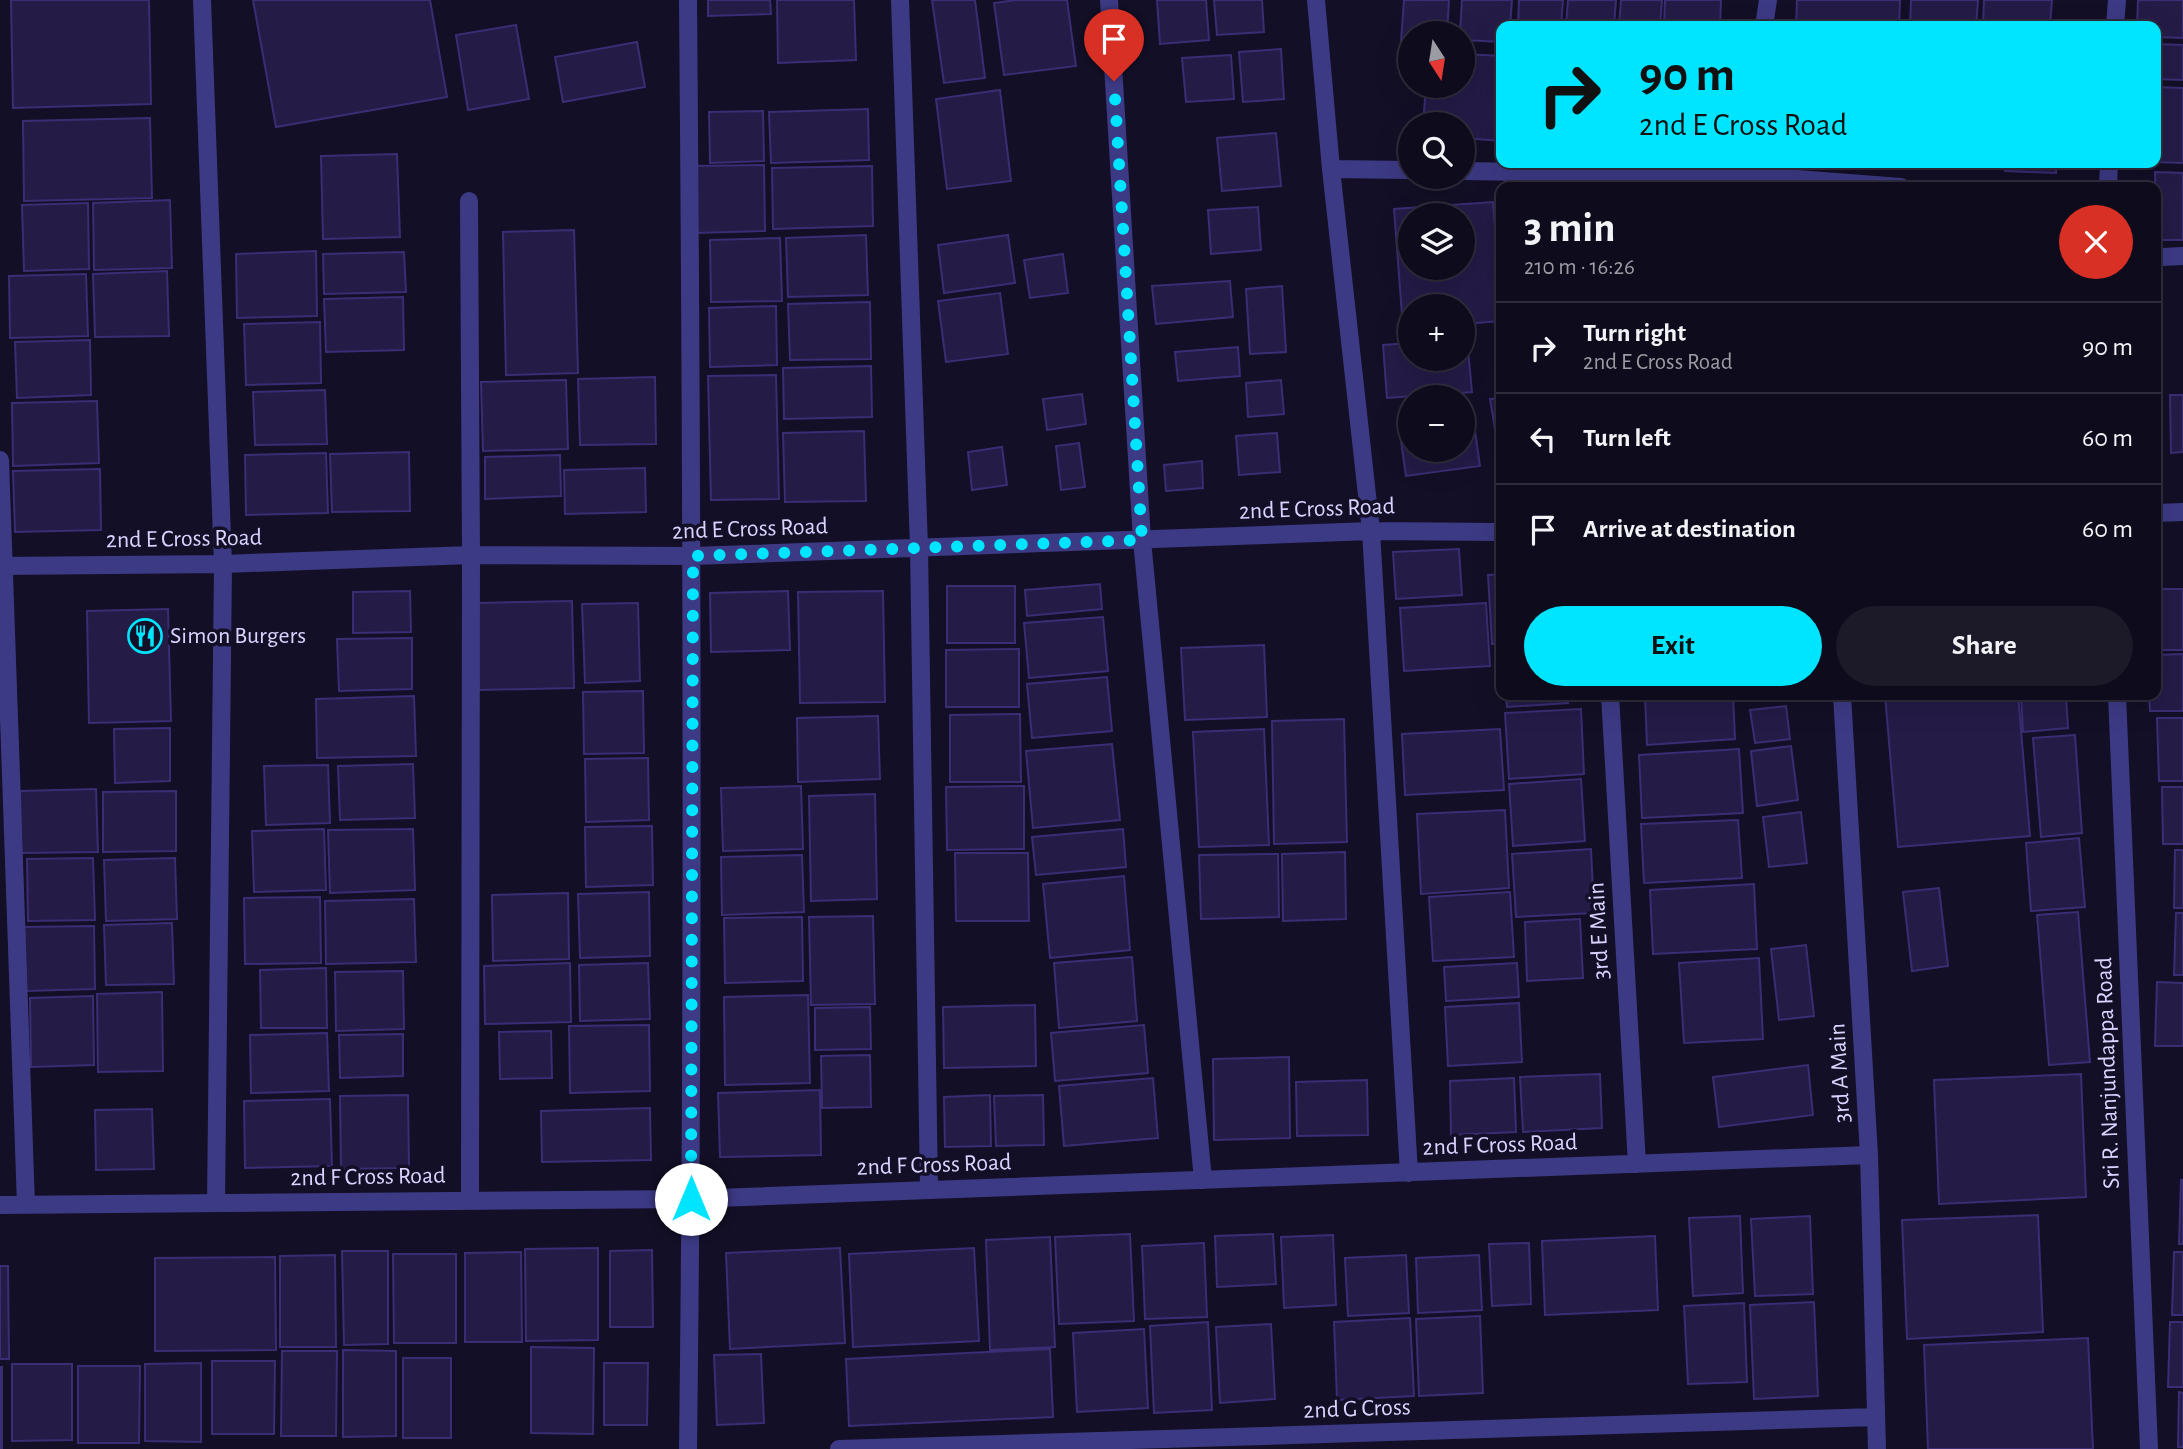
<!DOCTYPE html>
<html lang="en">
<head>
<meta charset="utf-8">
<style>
	:root { --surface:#0e0b1c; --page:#1c1929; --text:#f1f3f6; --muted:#9b9ba3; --line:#2e2b3b; --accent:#00e5ff }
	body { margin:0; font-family:"Alegreya Sans",sans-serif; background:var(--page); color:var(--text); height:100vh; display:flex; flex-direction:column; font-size:26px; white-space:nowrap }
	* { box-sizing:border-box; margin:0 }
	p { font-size:23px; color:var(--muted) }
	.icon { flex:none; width:38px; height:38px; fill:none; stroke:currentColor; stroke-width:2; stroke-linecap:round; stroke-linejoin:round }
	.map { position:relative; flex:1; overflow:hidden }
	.sheet { position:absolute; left:1496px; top:182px; width:665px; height:518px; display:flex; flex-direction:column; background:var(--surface); border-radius:14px; box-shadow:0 7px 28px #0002,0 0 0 2px var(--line) }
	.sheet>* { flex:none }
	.guide { position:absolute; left:1496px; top:21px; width:665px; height:147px; border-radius:14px; box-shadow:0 7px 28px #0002,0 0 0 2px var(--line); background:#00e5ff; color:#111; overflow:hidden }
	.needle { width:46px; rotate:168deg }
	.controls { position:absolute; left:1398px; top:21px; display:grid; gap:14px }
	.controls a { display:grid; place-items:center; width:77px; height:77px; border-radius:50%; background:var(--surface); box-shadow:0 7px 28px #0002,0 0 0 2px var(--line); font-size:35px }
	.pin { position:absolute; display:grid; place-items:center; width:60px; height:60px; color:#fff; margin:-72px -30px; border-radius:50% 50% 50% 0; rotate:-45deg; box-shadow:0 0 7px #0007 }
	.pin .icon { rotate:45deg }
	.me { position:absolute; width:77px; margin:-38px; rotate:0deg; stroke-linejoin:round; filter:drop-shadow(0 0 5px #0008) }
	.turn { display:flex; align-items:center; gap:24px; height:147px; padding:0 28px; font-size:32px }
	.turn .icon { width:91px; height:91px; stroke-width:2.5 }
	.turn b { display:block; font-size:49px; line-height:60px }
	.round { display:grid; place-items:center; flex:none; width:74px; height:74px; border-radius:37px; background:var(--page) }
	.head { display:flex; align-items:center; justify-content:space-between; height:119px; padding:0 28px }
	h1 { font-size:42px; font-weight:600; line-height:52px }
	.button { display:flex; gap:14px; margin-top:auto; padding:14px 28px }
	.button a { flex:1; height:80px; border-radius:42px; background:var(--accent); color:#111; font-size:28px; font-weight:600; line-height:80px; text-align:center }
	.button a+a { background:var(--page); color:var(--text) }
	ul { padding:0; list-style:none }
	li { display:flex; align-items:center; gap:21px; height:91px; padding:0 28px; border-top:2px solid var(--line) }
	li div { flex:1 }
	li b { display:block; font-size:26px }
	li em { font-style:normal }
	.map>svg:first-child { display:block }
	.building { fill:#241b47; stroke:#3b2d73; stroke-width:2; fill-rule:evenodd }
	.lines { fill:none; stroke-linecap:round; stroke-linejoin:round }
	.minor { stroke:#3d3a85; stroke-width:18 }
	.route { stroke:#00e5ff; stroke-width:12; stroke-dasharray:0 21.6 }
	.labels { text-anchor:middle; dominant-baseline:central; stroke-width:7; stroke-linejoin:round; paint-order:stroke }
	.street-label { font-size:24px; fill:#d9d4ff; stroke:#130f26 }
	.poi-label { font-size:24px; fill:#d9d4ff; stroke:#130f26; text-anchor:start }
</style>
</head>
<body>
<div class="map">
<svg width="2183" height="1449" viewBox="0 0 2183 1449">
	<rect width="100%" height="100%" fill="#130f26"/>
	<!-- building -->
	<path class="building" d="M11,0H149L151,104L13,108Z
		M253,0H430L447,97L276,127Z
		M708,0H770L771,14L708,16Z
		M777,0H854L856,60L778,63Z
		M932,0H975L985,78L944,83Z
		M1016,0H1067L1076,66L1004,75L994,3Z
		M1157,0H1206L1209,40L1160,44Z
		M1214,0H1262L1264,32L1217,35Z
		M1404,0H1449L1447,33H1410V41H1401Z
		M1462,0H1512L1510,26H1502V42L1463,40V33H1460Z
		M1519,0H1563L1561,26H1518Z
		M1568,0H1616L1614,26H1566Z
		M1621,0H1662L1660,26H1619Z
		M1665,0H1721L1720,26H1664Z
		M1797,0H1900L1899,26H1796Z
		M1911,0H1978L1976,26H1910Z
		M1984,0H2052L2050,26H1983Z
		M2138,0H2183V38L2156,37V26H2137Z
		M516,25L529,99L468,110L456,35Z
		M637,42L645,87L563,102L555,57Z
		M2156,44L2183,45V80L2156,79Z
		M1281,49L1284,99L1243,102L1239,52Z
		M1463,54L1502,56V141L1463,138V124H1423L1426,86H1463Z
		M1231,55L1234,99L1186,102L1182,58Z
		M2156,87L2183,88V163L2156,162Z
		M1000,90L1011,181L947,189L936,99Z
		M868,109L869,160L771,163L769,112Z
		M763,111L764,161L710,163L709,112Z
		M150,118L152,198L24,201L23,121Z
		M1276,133L1281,186L1222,191L1217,138Z
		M397,154L400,237L323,239L321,156Z
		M1832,163H1905L1904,168L1832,165Z
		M2005,163H2056V173L2005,171Z
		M764,165L765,231L695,233L693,166Z
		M872,166L873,226L773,229L772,168Z
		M2155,172L2183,173V240H2156Z
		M1561,174L1562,187H1505V178Z
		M170,200L172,268L94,270L93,203Z
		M1493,202L1502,321L1463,324V306H1410V328H1403L1394,209ZM1410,215H1463V268H1410Z
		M88,203L89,269L24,271L22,205Z
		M1258,207L1261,250L1211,254L1208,210Z
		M574,230L578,373L506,375L503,232Z
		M866,235L868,295L788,297L786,238Z
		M1008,235L1015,283L944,293L938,245Z
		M780,238L782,301L711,302L710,240Z
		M316,251L317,316L237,318L236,254Z
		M404,252L406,292L324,294L323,254Z
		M1063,254L1068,293L1030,298L1024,260Z
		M167,271L169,336L95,337L93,274Z
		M86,274L88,336L10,338L9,276Z
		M1230,281L1233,317L1156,324L1152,286Z
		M1282,286L1286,352L1250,354L1246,289Z
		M1000,293L1008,354L946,362L938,301Z
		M403,297L404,350L326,352L324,299Z
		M870,302L871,359L790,360L788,304Z
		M776,306L777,365L710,367L709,308Z
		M320,322L321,383L246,385L244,324Z
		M1463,339H1467L1472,392L1387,398L1383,345L1410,343V359H1463Z
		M90,340L91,395L17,398L15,342Z
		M1238,347L1240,376L1178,381L1175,352Z
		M871,366L872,417L784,419L783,368Z
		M776,375L779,499L711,500L708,376Z
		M655,377L656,444L580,445L578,379Z
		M566,380L568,449L483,451L481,382Z
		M1281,380L1284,414L1248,417L1246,383Z
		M325,390L327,444L255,445L253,392Z
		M1082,394L1086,424L1047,430L1043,399Z
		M2170,395H2183V452L2171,453Z
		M1502,398V472L1490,399Z
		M97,401L99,463L13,466L12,403Z
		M1472,410L1480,466L1406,476L1398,420L1410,418V450H1463V411Z
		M864,431L866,501L785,502L783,433Z
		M1277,433L1280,472L1239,475L1236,436Z
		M1079,443L1085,487L1061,490L1056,446Z
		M1002,447L1007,485L972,490L968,452Z
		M409,452L410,511L332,512L330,454Z
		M326,453L328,513L246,515L245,455Z
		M560,455L561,496L485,499V457Z
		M1202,461L1203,488L1166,491L1164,465Z
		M645,468L646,512L565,514L564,470Z
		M100,469L101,530L15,532L13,471Z
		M1459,549L1462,595L1396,599L1393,552Z
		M1502,574V644H1492L1488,575Z
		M1100,584L1102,609L1027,616L1025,590Z
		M947,586H1015V643H947Z
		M2156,589H2183V650H2156Z
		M410,591L411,632L353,633V592Z
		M788,591L790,650L711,652L710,593Z
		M883,591L885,702L800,703L798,592Z
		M572,601L574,688L479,690L477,603Z
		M638,603L640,681L585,683L582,604Z
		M1486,603L1490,666L1404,671L1400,608Z
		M168,609L171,721L89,723L87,611Z
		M1103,617L1108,671L1029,678L1024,623Z
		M412,638V689L339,691L337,639Z
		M1264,645L1267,717L1185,720L1181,648Z
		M1019,649V707H946V650Z
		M2183,654V711H2150L2149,695H2156V655Z
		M1107,677L1112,731L1032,738L1027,684Z
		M643,691L644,753L584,754L583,692Z
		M1506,695H1567L1568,703L1507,707Z
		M1645,695H1733L1735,739L1647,745Z
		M1885,695H2018L2030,836L1898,847Z
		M2021,695H2066L2068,728L2023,732Z
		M414,696L416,756L317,758L316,699Z
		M1786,706L1790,739L1755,743L1750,710Z
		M1581,709L1584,774L1509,779L1505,713Z
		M1020,714L1021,782H950V715Z
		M878,716L880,779L798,782L797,718Z
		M2157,718H2183V781H2159Z
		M1344,719L1347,842L1274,844L1272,721Z
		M170,728V781L115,783L114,729Z
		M1264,729L1269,845L1199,847L1193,732Z
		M1500,729L1504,790L1405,795L1402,734Z
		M2075,735L2082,833L2041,837L2033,738Z
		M1112,744L1120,820L1033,828L1026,751Z
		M1791,746L1798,800L1757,806L1751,751Z
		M1739,749L1743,813L1642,818L1639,755Z
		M648,758L649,820L586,822L585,759Z
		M413,764L415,818L340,820L338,766Z
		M328,765L330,823L266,825L264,766Z
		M1581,779L1585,841L1513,846L1509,784Z
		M801,786L803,849L723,851L721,788Z
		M1024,786V849L947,850L946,787Z
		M2162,787H2183V844H2163Z
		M96,789L98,852L21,853L20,791Z
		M176,791V851L103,852V792Z
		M875,794L877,899L811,901L809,796Z
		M1505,810L1509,888L1421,894L1417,814Z
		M1801,812L1807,863L1769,867L1763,817Z
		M1738,820L1742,878L1644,883L1641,824Z
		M652,826L653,885L586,887L585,827Z
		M324,829L326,890L254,892L252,831Z
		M413,829L415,890L330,893L328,830Z
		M1123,829L1126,867L1036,875L1032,837Z
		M2079,838L2085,907L2031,911L2026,843Z
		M1591,849L1594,913L1516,917L1512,854Z
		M2175,850H2183V908H2174Z
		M1345,852L1346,919L1283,921L1282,854Z
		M955,853H1028L1029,921H956Z
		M1278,854L1279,917L1201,919L1199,855Z
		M802,855L804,912L722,915L721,857Z
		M93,858L95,920L28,921L27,859Z
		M175,858L177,919L106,921L104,860Z
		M1124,876L1130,950L1050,958L1043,884Z
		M1754,884L1757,949L1653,954L1650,890Z
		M1939,888L1948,966L1912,971L1903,892Z
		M649,892L650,956L580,958L578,894Z
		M1510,892L1514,957L1433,961L1429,897Z
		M568,893L569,959L493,961L492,895Z
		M320,897L321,963L245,964L244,898Z
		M414,899L416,962L326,964L325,901Z
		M2078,912L2090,1062L2049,1065L2037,915Z
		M2176,913H2183V975H2174Z
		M873,916L875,1004L811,1005L809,917Z
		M802,917L803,981L725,983L724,918Z
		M1580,919L1583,978L1527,981L1525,922Z
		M172,923L174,984L106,985L104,925Z
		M94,926L95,989L26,991L24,927Z
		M1806,945L1814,1016L1779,1020L1771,949Z
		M1132,957L1137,1021L1059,1028L1054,963Z
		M1759,958L1763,1039L1684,1043L1679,963Z
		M570,963L571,1022L485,1024L484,966Z
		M648,963L650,1019L580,1021L579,965Z
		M1517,963L1519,997L1446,1001L1444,967Z
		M326,968L327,1028H261L260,970Z
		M403,971L404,1029L336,1031L335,972Z
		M2157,982L2183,983V1046H2155Z
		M162,992L163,1071L98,1072L97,994Z
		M808,995L810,1083L725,1085L724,997Z
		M93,996L94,1065L31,1067L30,998Z
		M1519,1003L1522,1062L1448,1066L1445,1007Z
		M1035,1005L1036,1066L944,1068L943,1007Z
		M870,1007L871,1049L815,1050V1008Z
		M649,1025L650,1091L570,1093L569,1026Z
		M1144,1025L1148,1073L1055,1081L1051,1033Z
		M551,1031L552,1078L500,1079L499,1032Z
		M327,1033L329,1091L251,1093L250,1035Z
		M403,1034V1076L340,1078L339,1035Z
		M870,1055L871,1107L822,1108L821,1056Z
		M1289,1057L1290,1138L1214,1140L1213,1059Z
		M1808,1065L1813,1115L1719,1127L1713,1077Z
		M1600,1074L1602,1128L1523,1132L1520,1077Z
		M2081,1074L2086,1197L1939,1204L1934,1080Z
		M1153,1078L1158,1138L1064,1146L1059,1086Z
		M1514,1078L1516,1132L1451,1135L1450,1081Z
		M1367,1080L1368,1135L1297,1136L1296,1082Z
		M820,1090L821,1155L720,1157L718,1093Z
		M408,1095L409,1168L341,1169L340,1096Z
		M990,1095L991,1146L945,1147L944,1097Z
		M1043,1095L1044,1145L996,1146L994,1096Z
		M330,1099L332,1166L245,1168L244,1101Z
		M650,1108L651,1160L542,1162L541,1111Z
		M152,1109L154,1169L96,1170L95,1110Z
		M2181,1180H2183V1244H2179Z
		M2038,1215L2043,1332L1907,1339L1902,1220Z
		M1740,1216L1743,1293L1693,1296L1689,1218Z
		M1810,1216L1813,1294L1755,1296L1751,1219Z
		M1130,1234L1134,1321L1059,1324L1055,1237Z
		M1273,1234L1276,1284L1217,1287L1215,1236Z
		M1333,1235L1336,1305L1284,1308L1281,1237Z
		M1655,1236L1658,1310L1545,1315L1542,1241Z
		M1050,1237L1055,1347L990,1350L986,1240Z
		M1204,1243L1207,1317L1145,1319L1142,1246Z
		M1529,1243L1531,1304L1492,1306L1489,1244Z
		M598,1248V1340L526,1341L525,1249Z
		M840,1248L845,1343L730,1349L726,1253Z
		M974,1248L979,1341L853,1347L849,1254Z
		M652,1250L653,1327H610V1251Z
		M342,1251H388V1344L344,1345Z
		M521,1252L522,1342H465V1253Z
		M2174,1252H2183V1315H2172Z
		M393,1254H456V1343H394Z
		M335,1255L336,1347H280V1256Z
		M1406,1255L1409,1313L1348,1316L1345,1258Z
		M1479,1255L1482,1310L1418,1313L1416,1258Z
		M275,1257L276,1350L155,1351V1258Z
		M0,1266H8L9,1359H0Z
		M1814,1302L1818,1396L1754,1399L1750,1305Z
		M1744,1303L1747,1382L1688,1384L1684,1306Z
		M1480,1316L1483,1393L1419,1396L1416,1319Z
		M1410,1318L1414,1396L1337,1400L1334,1322Z
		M1208,1322L1212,1410L1154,1413L1150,1326Z
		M2170,1322H2183V1387H2168Z
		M1271,1324L1275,1399L1220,1403L1216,1327Z
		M1144,1329L1148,1408L1077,1412L1073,1333Z
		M2088,1338L2093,1449H1928L1924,1345Z
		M531,1347L594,1348L593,1434L531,1433Z
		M1050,1349L1053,1417L849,1426L846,1359Z
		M343,1350L396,1351V1436L343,1437Z
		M282,1351H337L336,1436H281Z
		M761,1354L764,1423L717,1425L714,1355Z
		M403,1358H451V1438H403Z
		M212,1361H275L274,1434H212Z
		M201,1363V1442L145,1441V1364Z
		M604,1363H648L647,1425H604Z
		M12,1364H72V1440L12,1441Z
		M78,1366H140L139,1443H78Z
		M0,1367H2V1448H0Z
		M2179,1392L2183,1393V1447H2178Z"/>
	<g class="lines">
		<!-- minor -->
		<path class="minor" d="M202,0L223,564L216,1203
			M900,0L919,548L929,1190
			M1109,0L1142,540L1203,1180
			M1316,0L1331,169L1371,531L1409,1173
			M1764,26L1768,0
			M2115,26L2117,0
			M1331,169L1410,170
			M1463,171L1747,175L1901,187
			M2108,187L2109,163
			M469,201L471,555L470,1200
			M2156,260L2162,257L2183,256
			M0,460L26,1205
			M2156,513L2183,512
			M0,566L223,564L471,555L693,556L1371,531L1502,532
			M1610,695L1637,1164
			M1842,695L1869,1155L1877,1449
			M2117,695L2149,1449
			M0,1205L691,1199L1869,1155
			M688,1449C694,966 692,483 688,0
			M839,1449L1876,1417"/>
	</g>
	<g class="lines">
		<!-- route -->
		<path class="route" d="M691,1199L693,556L1142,540L1114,81"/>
	</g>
	<!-- icons -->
	<defs>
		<g id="restaurant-ring" transform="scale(1.75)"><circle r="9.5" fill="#130f26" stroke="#00e5ff" stroke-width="1.5"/><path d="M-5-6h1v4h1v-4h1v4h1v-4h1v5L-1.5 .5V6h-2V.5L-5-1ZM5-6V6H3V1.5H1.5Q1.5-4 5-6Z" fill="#00e5ff"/></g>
	</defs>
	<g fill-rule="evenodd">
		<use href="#restaurant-ring" x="145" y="636"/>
	</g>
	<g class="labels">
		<!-- street labels -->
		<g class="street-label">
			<text transform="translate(1317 509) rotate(-2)">2nd E Cross Road</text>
			<text transform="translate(750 529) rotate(-2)">2nd E Cross Road</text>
			<text transform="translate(184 539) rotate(-1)">2nd E Cross Road</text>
			<text transform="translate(1599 931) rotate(-93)">3rd E Main</text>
			<text transform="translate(1840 1073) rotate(-93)">3rd A Main</text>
			<text transform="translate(2108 1073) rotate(-92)">Sri R. Nanjundappa Road</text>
			<text transform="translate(1500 1145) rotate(-2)">2nd F Cross Road</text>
			<text transform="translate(934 1165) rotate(-2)">2nd F Cross Road</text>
			<text transform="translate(368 1177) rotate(-1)">2nd F Cross Road</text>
			<text transform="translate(1357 1409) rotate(-2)">2nd G Cross</text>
		</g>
		<!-- poi labels -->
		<g class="poi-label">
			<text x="170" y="636">Simon Burgers</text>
		</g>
	</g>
</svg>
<div class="controls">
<a><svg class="needle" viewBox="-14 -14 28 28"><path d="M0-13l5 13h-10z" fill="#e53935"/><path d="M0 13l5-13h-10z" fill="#9b9ba3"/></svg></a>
<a><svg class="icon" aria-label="search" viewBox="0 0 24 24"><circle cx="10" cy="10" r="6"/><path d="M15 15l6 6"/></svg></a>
<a><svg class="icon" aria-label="layers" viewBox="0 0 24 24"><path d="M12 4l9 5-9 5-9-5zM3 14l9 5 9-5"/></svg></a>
<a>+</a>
<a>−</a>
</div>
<div class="pin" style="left:1114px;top:81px;background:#d93025"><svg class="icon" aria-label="arrive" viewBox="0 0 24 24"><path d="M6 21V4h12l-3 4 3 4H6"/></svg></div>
<svg class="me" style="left:691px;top:1199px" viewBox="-20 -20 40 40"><circle r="19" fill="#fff"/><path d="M0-13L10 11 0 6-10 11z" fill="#00e5ff"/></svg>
<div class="guide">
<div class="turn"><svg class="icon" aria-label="right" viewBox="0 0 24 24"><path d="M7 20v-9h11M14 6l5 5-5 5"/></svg><div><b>90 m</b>2nd E Cross Road</div></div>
</div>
<section class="sheet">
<div class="head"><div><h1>3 min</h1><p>210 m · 16:26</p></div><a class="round" style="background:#d93025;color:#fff"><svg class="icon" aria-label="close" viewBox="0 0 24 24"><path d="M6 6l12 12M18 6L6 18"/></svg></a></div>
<ul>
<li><svg class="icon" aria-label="right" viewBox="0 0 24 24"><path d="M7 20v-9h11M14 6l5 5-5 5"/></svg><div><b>Turn right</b><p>2nd E Cross Road</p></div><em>90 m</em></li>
<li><svg class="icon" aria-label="left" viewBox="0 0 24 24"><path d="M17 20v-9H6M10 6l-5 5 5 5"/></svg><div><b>Turn left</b></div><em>60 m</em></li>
<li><svg class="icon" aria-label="arrive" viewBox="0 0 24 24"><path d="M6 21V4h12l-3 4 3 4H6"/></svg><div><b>Arrive at destination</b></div><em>60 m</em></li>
</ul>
<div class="button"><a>Exit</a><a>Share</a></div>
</section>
</div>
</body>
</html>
